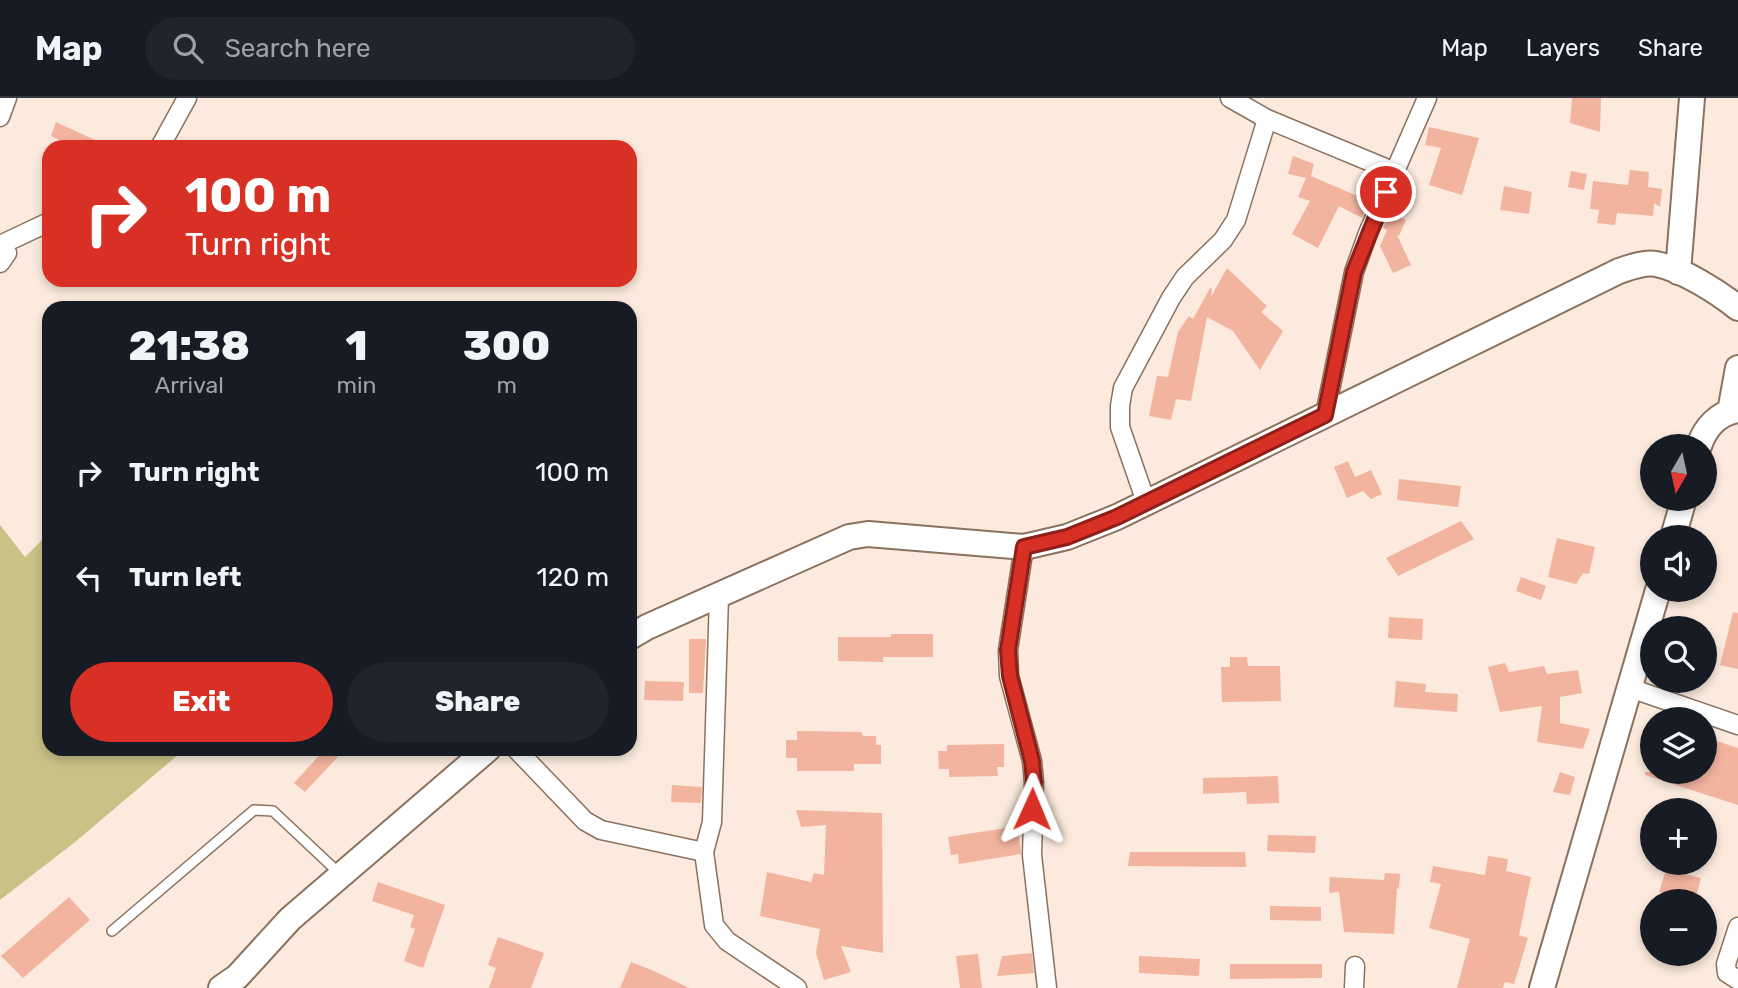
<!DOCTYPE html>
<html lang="en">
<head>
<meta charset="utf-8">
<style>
	:root { --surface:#171b24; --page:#20242c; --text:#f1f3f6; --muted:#9ea1a6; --line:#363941; --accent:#d93025 }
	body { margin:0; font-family:Rubik,sans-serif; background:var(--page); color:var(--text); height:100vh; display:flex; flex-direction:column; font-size:26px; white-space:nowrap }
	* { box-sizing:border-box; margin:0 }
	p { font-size:23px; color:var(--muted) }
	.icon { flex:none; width:38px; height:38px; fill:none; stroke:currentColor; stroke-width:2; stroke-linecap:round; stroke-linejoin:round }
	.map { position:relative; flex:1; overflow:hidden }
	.drawer { position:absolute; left:42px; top:203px; width:595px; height:455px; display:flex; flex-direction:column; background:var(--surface); border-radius:21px; box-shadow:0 4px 10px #0003 }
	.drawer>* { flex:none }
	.hud { position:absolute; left:42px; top:42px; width:595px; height:147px; border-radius:21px; box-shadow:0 4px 10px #0003; background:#d93025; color:#fff; overflow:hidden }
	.needle { width:46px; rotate:189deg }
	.controls { position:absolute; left:1640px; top:336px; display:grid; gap:14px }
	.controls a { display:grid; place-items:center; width:77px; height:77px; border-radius:50%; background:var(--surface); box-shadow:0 4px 10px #0003; font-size:35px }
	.pin { position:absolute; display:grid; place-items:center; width:60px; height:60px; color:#fff; margin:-30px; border:4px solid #fff; border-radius:50%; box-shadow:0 2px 7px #0007 }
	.me { position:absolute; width:77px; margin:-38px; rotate:1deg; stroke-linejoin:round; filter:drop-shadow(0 0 5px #0008) }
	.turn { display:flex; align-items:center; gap:24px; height:147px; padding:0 28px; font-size:32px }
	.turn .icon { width:91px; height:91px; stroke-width:2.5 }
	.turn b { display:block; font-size:49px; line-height:60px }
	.eta { display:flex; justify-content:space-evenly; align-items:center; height:119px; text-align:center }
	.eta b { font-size:42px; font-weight:800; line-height:49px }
	.primary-button { display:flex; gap:14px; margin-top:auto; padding:14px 28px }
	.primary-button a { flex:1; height:80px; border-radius:42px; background:var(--accent); color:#fff; font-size:28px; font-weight:800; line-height:80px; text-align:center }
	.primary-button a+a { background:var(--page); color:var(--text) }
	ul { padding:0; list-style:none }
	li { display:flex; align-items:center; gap:21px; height:105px; padding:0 28px }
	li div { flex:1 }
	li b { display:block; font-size:26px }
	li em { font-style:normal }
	header { display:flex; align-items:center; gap:42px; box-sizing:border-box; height:98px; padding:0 35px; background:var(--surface); border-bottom:2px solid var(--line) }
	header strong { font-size:33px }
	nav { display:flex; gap:38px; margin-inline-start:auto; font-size:24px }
	.search { width:490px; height:63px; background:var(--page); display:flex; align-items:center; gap:18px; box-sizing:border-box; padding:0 24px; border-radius:38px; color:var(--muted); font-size:26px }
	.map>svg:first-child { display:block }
	.water { fill:#cac187 }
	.building { fill:#f2b49f }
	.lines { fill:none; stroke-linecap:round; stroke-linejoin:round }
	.lane-casing { stroke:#8a725e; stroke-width:12 }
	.street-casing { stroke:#8a725e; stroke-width:21 }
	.secondary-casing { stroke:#8a725e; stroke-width:28 }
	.lane { stroke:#fff; stroke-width:9 }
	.street { stroke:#fff; stroke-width:18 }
	.secondary { stroke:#fff; stroke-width:24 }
	.route-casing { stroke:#8d1f18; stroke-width:18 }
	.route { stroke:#d93025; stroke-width:12 }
</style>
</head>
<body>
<header>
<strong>Map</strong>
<div class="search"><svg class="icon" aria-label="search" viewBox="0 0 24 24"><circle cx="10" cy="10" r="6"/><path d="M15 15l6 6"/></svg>Search here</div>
<nav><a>Map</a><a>Layers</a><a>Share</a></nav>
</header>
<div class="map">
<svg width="1738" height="890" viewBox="0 0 1738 890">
	<rect width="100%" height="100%" fill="#fbeadd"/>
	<!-- water -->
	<path class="water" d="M0,427L25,459L49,435V651H185L75,744L0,802Z"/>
	<!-- building -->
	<path class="building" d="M1572,0H1601L1600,34L1570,25Z
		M56,24L110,49H74L59,42L51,38Z
		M1429,29L1479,40L1462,97L1429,87L1441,50L1425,47Z
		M1293,58L1314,66L1311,78L1369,103L1362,120L1339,108L1318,150L1292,136L1310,103L1298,99L1306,80L1288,76Z
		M1630,72L1649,74L1648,89L1662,91L1660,109L1654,105L1653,118L1617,115L1615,127L1597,125L1599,112L1590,111L1593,83L1628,87Z
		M1571,73L1587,76L1584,92L1568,89Z
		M1504,88L1532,94L1529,116L1500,112Z
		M1390,114L1406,122L1399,138L1397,137L1411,167L1393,175L1380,148L1387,132L1383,130Z
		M1227,170L1267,208L1261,214L1283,233L1260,272L1233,233L1207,219L1191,303L1176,301L1171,322L1149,318L1157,278L1168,279L1178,234L1189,218L1193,221L1210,190L1212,191L1211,199Z
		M1348,363L1355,379L1371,372L1382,396L1371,401L1363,393L1347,400L1334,369Z
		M1399,381L1461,388L1458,409L1397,402Z
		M1461,423L1474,441L1398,478L1386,460Z
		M1557,440L1595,449L1589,476L1583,475L1576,486L1548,479Z
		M1521,479L1546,488L1541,502L1516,493Z
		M1733,514L1738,515V571L1720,567Z
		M1389,519L1423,521L1422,542L1388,540Z
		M891,536H933V559H883V564L838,563V539H891Z
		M689,541H706L703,595H689Z
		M1230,559H1247L1248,568H1280L1281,603L1222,604L1221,569H1230Z
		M1505,565L1509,574L1544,568L1547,576L1578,572L1582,595L1560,599V625L1590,631L1583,651L1537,644L1542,608L1500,614L1488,569Z
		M645,583L684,584L683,603L644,602Z
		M1396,583L1426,586L1425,594L1458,596L1457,614L1394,609Z
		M797,633L861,634L863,638H876V647H881V666H854V673H797V660H786V642H797Z
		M1704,639L1738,650V707L1645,677V674H1704Z
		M1004,646V669H997L998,678L949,679V671H939L938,653H947V647Z
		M325,651H345L305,694L294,685Z
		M1560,674L1575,679L1570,697L1553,694Z
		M1278,678L1279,705L1247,706L1246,694L1203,696V680Z
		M672,687L702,689L701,705L671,704Z
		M796,712L882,715L883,855L841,848L851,874L824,882L816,855L820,831L760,818L767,774L811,784L814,775L824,777L826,727L801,729Z
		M1018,728L1021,756L959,766L958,756L951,757L948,739Z
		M1268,737L1316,738L1315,755L1267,753Z
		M1130,754H1245L1246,769L1128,768Z
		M1488,758L1508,761L1506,773L1531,779L1519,837L1528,840L1514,886L1505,884L1503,890H1457L1470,841L1429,830L1441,786L1430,784L1433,768L1485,777Z
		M1666,771L1701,780L1695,803L1659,794Z
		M1385,775L1400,776L1399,791L1397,790L1394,836L1344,834L1339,794L1329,795L1330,779L1384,782Z
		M378,784L445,807L423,870L404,863L415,831L410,829L414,817L372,803Z
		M69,799L90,822L23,880L1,858Z
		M1270,808L1321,809V823L1270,822Z
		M498,839L544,855L531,890H489L496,870L488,867Z
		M1032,855L1034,875L997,878L1002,858Z
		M978,856L982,890H960L956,858Z
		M1139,858L1200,861L1199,878L1139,875Z
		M631,864L654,873L689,890H620Z
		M1230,866H1322V880L1230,881Z"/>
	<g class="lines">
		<!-- lane casing -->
		<g class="lane-casing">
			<path id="lane" d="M112,833L254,712L273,713L340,776"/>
		</g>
		<!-- street casing -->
		<g class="street-casing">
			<path id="street" d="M1230,0L1267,21L1395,74
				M0,19L7,0
				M160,49L187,0
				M0,165L7,155L0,147L49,124
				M1325,317L1354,174L1368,135L1427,0
				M1146,404L1120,329V308L1123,290L1171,200L1185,179L1223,142L1236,122L1267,21
				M1024,449L1008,552L1009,578L1032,663L1034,684L1032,757L1047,890
				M719,498L712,724L704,754L714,827L727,843L797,890
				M1630,590L1738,627
				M516,651L585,723L601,732L704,754
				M1738,829L1726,866L1727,875L1738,882
				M1354,890L1355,868"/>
		</g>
		<!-- secondary casing -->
		<g class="secondary-casing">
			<path id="secondary" d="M1678,174L1692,0
				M1730,314L1738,270
				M1699,348C1705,330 1718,315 1738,312
				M1673,439L1684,401
				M630,539L647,529L849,439L868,436L1024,449L1067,439L1117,419L1619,173C1631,169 1644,164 1656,166C1682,171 1718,194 1738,210
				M221,890L237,879L290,821L488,651
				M1542,890L1658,492"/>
		</g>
		<!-- lane -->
		<use href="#lane" class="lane"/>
		<!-- street -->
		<use href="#street" class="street"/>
		<!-- secondary -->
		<use href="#secondary" class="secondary"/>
	</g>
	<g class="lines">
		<!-- route casing -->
		<g class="route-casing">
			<path id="route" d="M1032,711L1034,684L1032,663L1010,578L1008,552L1024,449L1067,439L1117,419L1325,317L1354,174L1386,94"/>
		</g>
		<!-- route -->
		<use href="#route" class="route"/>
	</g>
</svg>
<div class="controls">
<a><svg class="needle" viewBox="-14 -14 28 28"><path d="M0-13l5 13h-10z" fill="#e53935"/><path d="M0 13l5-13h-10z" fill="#9ea1a6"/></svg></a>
<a><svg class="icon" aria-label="sound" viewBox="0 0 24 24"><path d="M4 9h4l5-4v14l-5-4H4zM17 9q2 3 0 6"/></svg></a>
<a><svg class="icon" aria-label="search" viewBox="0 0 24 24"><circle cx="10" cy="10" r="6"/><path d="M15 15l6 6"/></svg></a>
<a><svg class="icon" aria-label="layers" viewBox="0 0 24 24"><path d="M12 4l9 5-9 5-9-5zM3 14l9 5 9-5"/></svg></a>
<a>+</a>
<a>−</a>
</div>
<div class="pin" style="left:1386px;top:94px;background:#d93025"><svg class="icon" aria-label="arrive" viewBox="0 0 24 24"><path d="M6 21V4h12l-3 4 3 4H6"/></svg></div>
<svg class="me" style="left:1032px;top:711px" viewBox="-20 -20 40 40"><path d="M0-17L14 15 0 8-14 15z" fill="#d93025" stroke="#fff" stroke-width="4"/></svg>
<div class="hud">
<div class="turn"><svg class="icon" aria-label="right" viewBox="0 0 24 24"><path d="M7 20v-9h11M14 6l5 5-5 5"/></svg><div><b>100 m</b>Turn right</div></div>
</div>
<section class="drawer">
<div class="eta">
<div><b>21:38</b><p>Arrival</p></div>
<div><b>1</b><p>min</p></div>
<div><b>300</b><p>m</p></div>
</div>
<ul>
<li><svg class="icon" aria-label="right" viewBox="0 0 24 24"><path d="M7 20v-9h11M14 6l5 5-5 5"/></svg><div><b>Turn right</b></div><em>100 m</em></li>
<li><svg class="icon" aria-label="left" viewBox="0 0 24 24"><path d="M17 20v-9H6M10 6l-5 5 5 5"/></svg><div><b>Turn left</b></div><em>120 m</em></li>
</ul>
<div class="primary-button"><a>Exit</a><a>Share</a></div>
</section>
</div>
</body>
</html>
